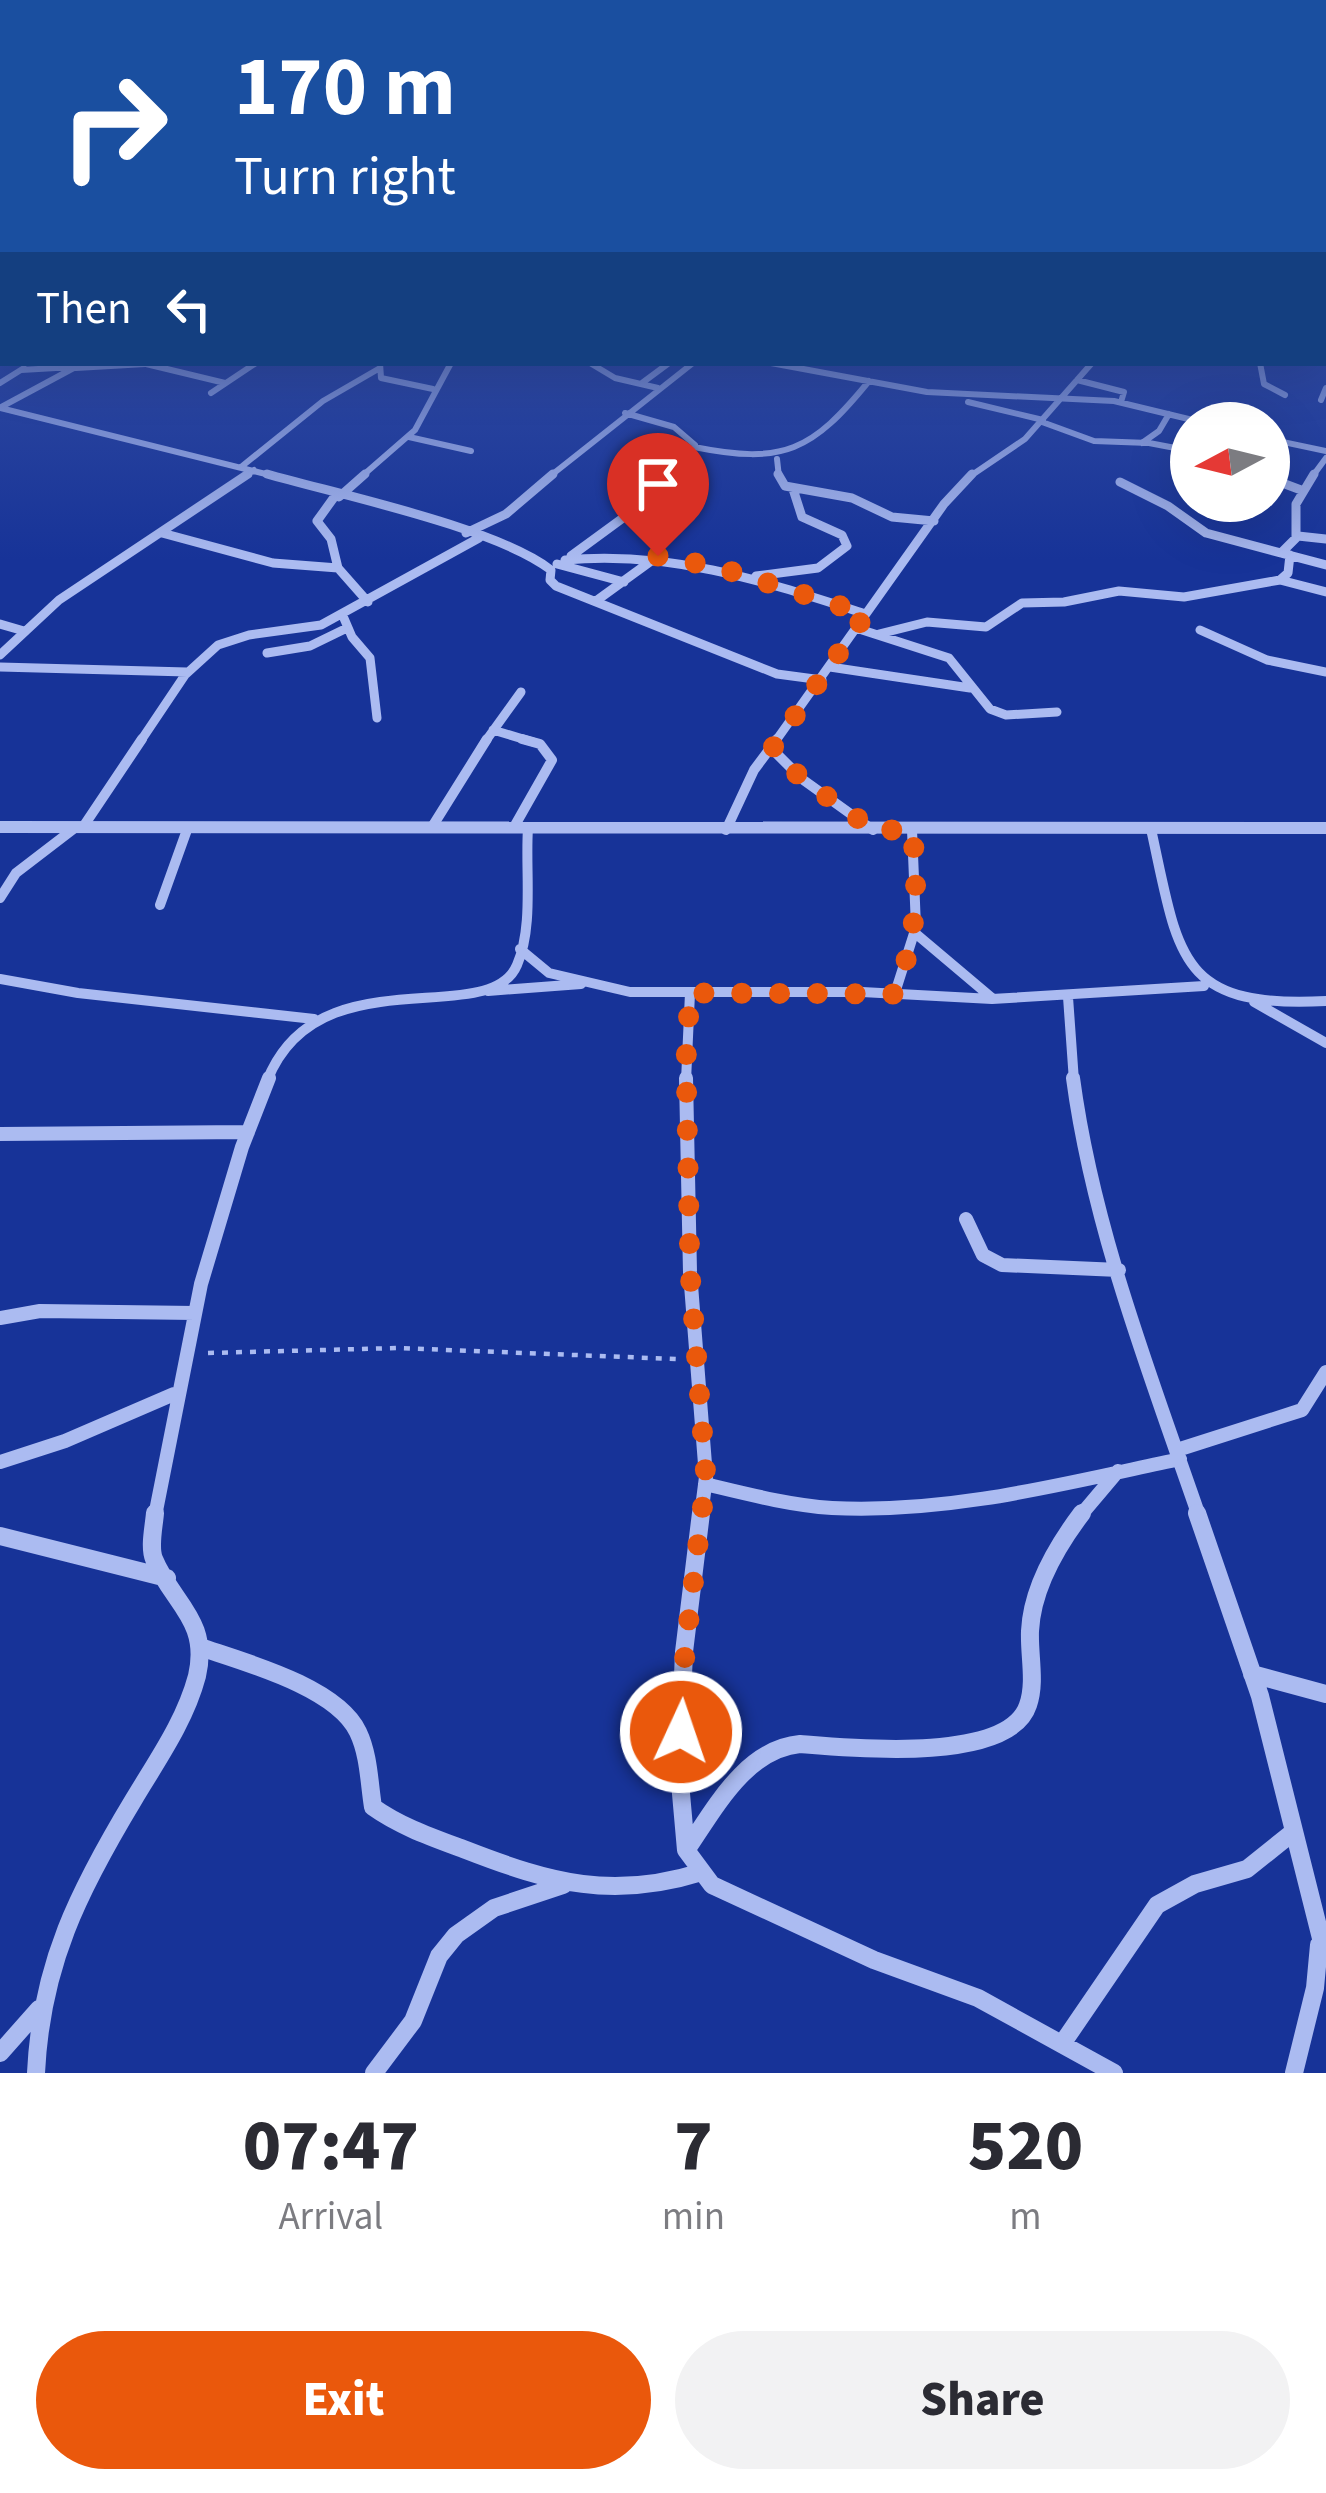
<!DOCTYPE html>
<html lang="en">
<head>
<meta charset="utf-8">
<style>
	:root { --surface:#fff; --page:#f2f2f3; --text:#2b2b33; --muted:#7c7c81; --accent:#ea580c }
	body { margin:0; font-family:"Source Sans 3",sans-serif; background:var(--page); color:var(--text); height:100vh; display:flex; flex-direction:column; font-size:45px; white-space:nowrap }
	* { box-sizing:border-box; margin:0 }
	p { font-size:39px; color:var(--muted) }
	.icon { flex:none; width:66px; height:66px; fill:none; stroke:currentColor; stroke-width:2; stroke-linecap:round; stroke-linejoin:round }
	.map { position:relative; height:2073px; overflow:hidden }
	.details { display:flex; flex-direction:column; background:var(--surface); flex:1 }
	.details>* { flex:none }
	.banner { position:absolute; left:0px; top:0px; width:1326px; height:366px; box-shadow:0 12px 48px #0002; background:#1a4fa0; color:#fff; overflow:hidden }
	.needle { width:78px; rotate:263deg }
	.buttons { position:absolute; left:1170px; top:402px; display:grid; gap:24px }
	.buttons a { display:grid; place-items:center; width:120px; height:120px; border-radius:50%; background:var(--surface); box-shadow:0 12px 48px #0002; font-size:60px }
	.pin { position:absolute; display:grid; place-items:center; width:102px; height:102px; color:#fff; margin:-123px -51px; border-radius:50% 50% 50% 0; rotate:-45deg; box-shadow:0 0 12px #0007 }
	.pin .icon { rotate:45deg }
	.me { position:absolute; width:132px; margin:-66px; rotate:3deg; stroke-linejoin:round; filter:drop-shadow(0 0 9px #0008) }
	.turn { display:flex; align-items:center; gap:42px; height:252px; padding:0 36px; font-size:54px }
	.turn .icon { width:156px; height:156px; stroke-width:2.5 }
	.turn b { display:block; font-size:84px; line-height:102px }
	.then { display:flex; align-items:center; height:114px; padding:0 36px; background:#0003; gap:24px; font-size:45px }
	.eta { display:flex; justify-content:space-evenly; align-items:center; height:204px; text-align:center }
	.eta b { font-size:72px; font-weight:800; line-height:84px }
	.primary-button { display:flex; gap:24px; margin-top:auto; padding:24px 36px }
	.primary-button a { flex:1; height:138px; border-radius:72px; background:var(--accent); color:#fff; font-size:48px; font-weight:800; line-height:138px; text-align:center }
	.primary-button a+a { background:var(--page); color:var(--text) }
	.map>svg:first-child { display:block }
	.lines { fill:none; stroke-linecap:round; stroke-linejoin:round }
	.path { stroke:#abbbf1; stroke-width:4.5; stroke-dasharray:6 8; stroke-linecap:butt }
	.minor-far4 { stroke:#abbbf1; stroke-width:6 }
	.minor-far3 { stroke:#abbbf1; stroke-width:9 }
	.minor-far2 { stroke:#abbbf1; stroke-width:10 }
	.minor-far1 { stroke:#abbbf1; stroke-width:14 }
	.minor { stroke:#abbbf1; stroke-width:18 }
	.tertiary { fill:#abbbf1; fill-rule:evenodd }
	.trunk { fill:#fafbff; fill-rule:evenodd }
	.route { stroke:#ea580c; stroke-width:21; stroke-dasharray:0 37.8 }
</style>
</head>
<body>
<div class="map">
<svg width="1326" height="2073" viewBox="0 0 1326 2073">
	<rect width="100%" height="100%" fill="#173398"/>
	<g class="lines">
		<!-- path -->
		<path class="path" d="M208,1353L398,1348L676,1359"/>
		<!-- minor-far4 -->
		<path class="minor-far4" d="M1325,356L1326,362
			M142,363L225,383
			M380,363L381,378L433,389
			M590,363L615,378L658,388
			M771,363L927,392L1114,401L1205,423
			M1260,363L1264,384L1285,395
			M76,368L145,364
			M21,370L73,367
			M1077,380L1124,392L1121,402
			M0,383L24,368
			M642,383L669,363
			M211,393L256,363
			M1321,400L1326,388
			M968,402L1043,420
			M1,407L83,363
			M0,408L278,477
			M625,413L674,427L695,445L666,477
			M1042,422L1094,441L1149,443L1191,451
			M409,437L471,451
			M1269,439L1326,451
			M1142,443L1159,431L1169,414
			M694,447C784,465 812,451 869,381
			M777,459L779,477
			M241,467L323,401L380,368
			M243,477L254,470
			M361,477L415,430L451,363
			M549,477L693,363
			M969,477L1025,439L1092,363
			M1312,477L1326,458"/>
		<!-- minor-far3 -->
		<path class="minor-far3" d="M267,474C340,495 495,527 551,570L550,580L556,586L777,674L822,680
			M778,474L785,486L852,498L892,517L934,521
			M1269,478L1301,490
			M1120,482L1168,506L1206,533L1326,565
			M335,496L317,521L331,539L338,568L368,602
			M339,497L365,474
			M162,533L273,563L338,568
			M466,533L506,514L553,474
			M1296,537V504L1314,474
			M1281,553L1298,536L1326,539
			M571,556L642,504L669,474
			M565,560C672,550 766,582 866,614
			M557,564L624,582
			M756,576L818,568L847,546L842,535L802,517L793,489
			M1280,580L1326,592
			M596,601L658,556
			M343,616L352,637L370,658L377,718
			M0,624L24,631
			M856,628L949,658L990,709L1006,715L1057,712
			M1200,630L1267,660L1326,672
			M879,634L927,622L986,627L1022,603L1064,602L1119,591L1184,597L1280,580L1288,573L1290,555
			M267,653L310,646L347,628
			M0,655L59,600L248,474
			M0,667L187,672
			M830,667L970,688
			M493,730L533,742
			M140,742L185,675L218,645L249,635L321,625L479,538
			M485,742L521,692
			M775,742L944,504L972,474"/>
		<!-- minor-far2 -->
		<path class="minor-far2" d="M772,749L802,779L873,830
			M83,827L142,739
			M432,827L487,739
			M514,827L552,760L540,744L522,739
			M1151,829C1179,956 1177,1009 1326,1001
			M726,830L754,770L777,739
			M0,898L16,873L76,827
			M160,905L188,827
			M915,933L992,998
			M520,949L549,973L630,992H862L992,999L1204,986
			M0,979L78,993L314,1019
			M488,991L581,984
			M895,993L916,927L912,830
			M1068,997L1074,1081
			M1254,1002L1326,1043
			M267,1081C317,953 489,1031 517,965C534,926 525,870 528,828
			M686,1081L690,993"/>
		<!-- minor-far1 -->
		<path class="minor-far1" d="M686,1078L690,1272L706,1477L701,1516
			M1073,1078C1093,1228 1150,1374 1199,1516
			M0,1134L248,1132
			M966,1219L983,1255L1002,1265L1119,1270
			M0,1318L40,1311L195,1313
			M1177,1450L1302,1410L1326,1372
			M0,1462L65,1441L174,1394
			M705,1484C747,1494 789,1505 832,1508C949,1514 1067,1483 1180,1459
			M155,1516L201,1284L242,1147L269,1078
			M1080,1516L1118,1471"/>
		<!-- minor -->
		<path class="minor" d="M701,1513L684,1652L679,1771L686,1850L712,1885L874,1960L978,1998L1114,2073
			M1197,1513L1260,1696L1326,1958
			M0,1536L167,1578
			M200,1647C244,1662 337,1687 358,1732C369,1755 369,1782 373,1807C401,1827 434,1838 466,1850C551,1883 613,1900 702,1872
			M1252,1674L1326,1694
			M687,1849C715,1808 746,1749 800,1744C849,1748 1009,1764 1028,1705C1036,1682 1029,1656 1030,1631C1032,1589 1057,1546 1082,1513
			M1062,2044L1157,1905L1195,1884L1247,1869L1292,1833
			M0,2053L39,2009
			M36,2073C41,1965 79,1890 134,1799C158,1759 185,1721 197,1676C210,1620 172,1603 154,1559C149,1547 154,1526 155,1513
			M374,2073L413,2021L439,1956L456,1935L494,1908L563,1885
			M1294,2073L1315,1988L1319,1945"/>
		<!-- tertiary -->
		<path class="tertiary" d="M0,821L1326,822V834L0,833Z"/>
		<!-- trunk -->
		<path class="trunk" d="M1323,335H1326V345H1323Z"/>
	</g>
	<!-- sky -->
	<linearGradient id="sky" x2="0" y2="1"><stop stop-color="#0d1c54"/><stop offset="0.48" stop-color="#3650a2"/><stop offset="1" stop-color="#3650a2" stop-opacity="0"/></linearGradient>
	<rect width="1326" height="560" fill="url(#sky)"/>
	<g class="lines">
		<!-- route -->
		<path class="route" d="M658,556L717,567L866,614L772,749L802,779L874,830H912C919,890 917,937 895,994L690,993L686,1060L690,1272L706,1478L685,1652L681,1732"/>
	</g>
</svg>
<div class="buttons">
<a><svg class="needle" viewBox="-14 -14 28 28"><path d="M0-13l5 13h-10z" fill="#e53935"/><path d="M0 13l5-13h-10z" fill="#7c7c81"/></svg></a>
</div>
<div class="pin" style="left:658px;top:556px;background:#d93025"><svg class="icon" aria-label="arrive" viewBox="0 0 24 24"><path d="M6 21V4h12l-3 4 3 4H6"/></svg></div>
<svg class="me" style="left:681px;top:1732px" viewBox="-20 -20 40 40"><circle r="17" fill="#ea580c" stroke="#fff" stroke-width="3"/><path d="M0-11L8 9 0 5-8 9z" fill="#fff"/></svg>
<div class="banner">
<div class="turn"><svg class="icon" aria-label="right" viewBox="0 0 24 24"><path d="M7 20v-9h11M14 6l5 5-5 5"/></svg><div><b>170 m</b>Turn right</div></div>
<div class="then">Then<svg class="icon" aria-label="left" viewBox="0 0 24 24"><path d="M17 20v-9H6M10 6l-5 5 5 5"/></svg></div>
</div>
</div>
<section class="details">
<div class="eta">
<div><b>07:47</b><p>Arrival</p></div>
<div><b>7</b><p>min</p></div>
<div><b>520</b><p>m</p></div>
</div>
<div class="primary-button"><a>Exit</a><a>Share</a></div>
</section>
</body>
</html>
